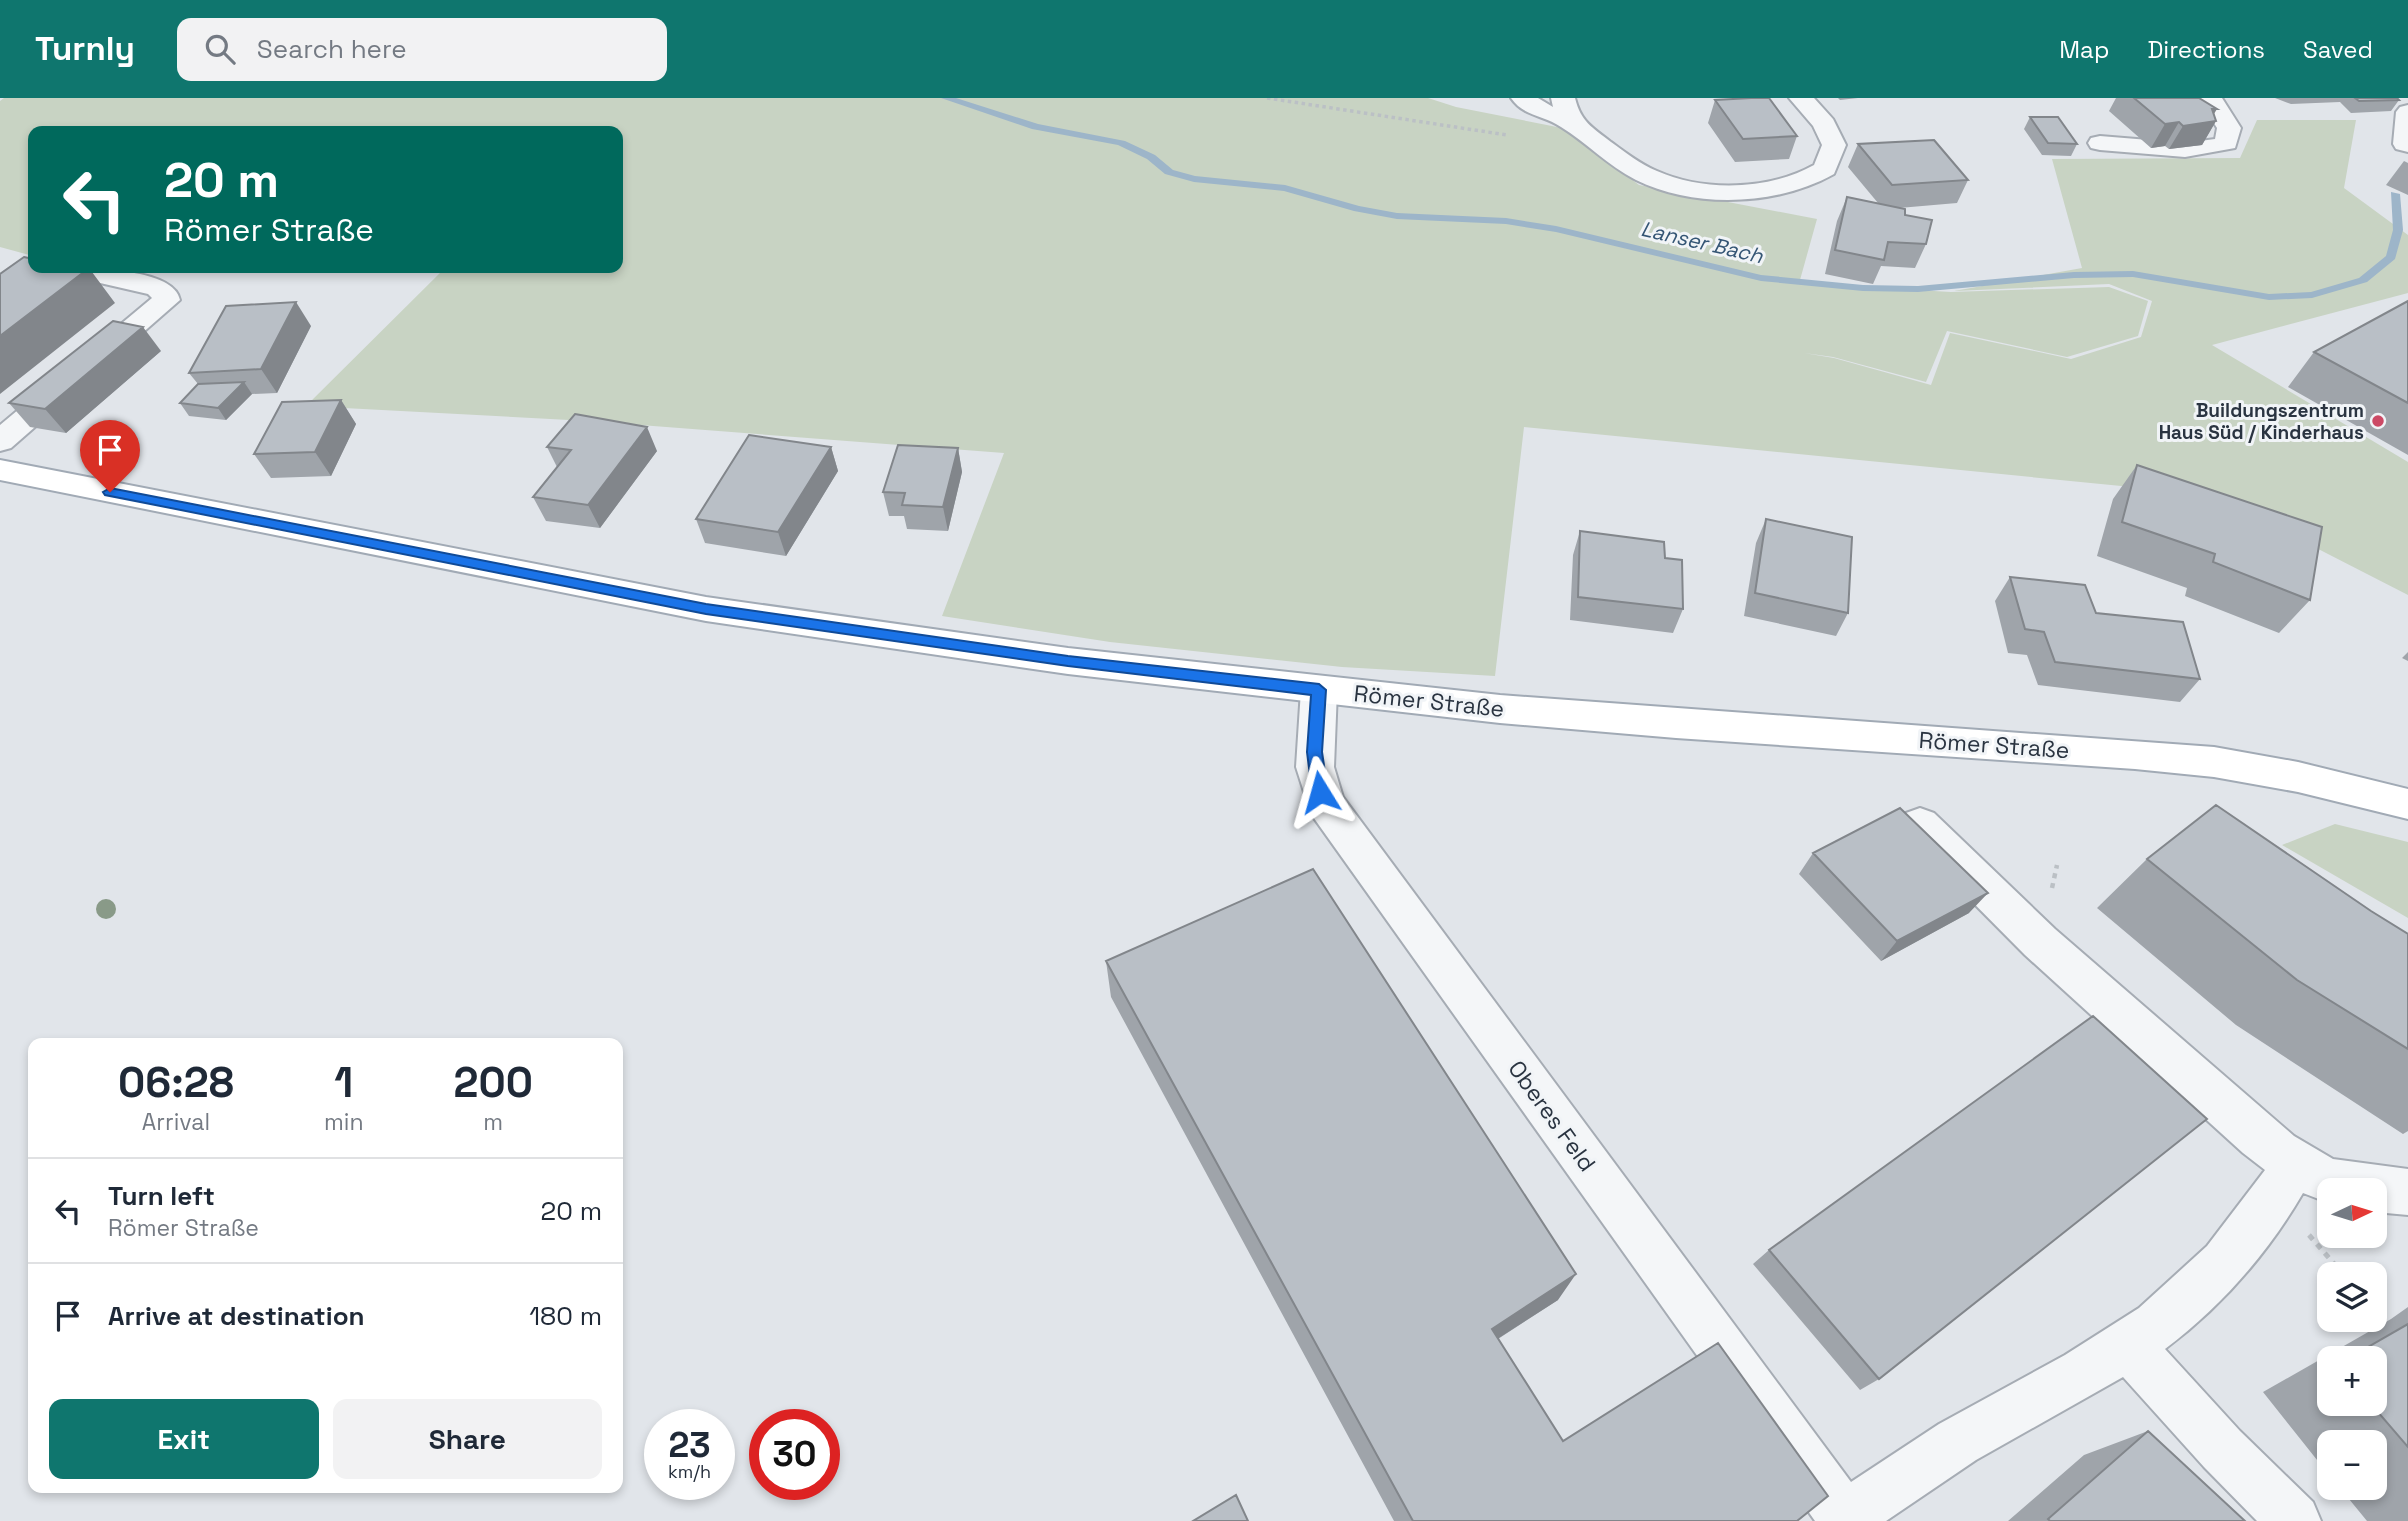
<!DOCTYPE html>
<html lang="en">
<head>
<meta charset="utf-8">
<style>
	:root { --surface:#fff; --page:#f2f2f3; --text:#1f2937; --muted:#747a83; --line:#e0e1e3; --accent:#0f766e }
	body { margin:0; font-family:"Space Grotesk",sans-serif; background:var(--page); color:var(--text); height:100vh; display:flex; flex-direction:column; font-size:26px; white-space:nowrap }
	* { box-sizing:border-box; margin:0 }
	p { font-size:23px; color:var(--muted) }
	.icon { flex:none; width:38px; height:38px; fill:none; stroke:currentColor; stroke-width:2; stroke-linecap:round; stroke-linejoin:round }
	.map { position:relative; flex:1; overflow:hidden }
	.side { position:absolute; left:28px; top:940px; width:595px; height:455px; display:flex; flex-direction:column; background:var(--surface); border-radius:14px; box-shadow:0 4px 10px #0003 }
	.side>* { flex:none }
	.banner { position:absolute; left:28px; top:28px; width:595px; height:147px; border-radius:14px; box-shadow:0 4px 10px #0003; background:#00695c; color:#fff; overflow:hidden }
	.needle { width:46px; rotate:86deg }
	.buttons { position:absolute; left:2317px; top:1080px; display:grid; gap:14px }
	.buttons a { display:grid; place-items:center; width:70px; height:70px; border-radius:14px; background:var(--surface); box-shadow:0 4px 10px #0003; font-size:35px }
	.speed { position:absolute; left:644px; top:1311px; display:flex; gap:14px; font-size:35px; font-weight:700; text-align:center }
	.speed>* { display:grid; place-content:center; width:91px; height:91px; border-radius:50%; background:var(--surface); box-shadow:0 4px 10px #0003; line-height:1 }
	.speed small { font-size:18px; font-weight:400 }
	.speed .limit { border:10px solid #d22; background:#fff; color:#111 }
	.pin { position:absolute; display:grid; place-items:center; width:60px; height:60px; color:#fff; margin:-72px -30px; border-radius:50% 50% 50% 0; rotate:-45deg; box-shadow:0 0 7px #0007 }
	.pin .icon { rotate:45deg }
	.me { position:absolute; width:77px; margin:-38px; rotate:352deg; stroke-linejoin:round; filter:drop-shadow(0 0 5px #0008) }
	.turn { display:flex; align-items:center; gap:24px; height:147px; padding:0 21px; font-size:32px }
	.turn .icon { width:91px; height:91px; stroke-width:2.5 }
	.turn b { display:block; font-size:49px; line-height:60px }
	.eta { display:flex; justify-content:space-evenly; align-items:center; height:119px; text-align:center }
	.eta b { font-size:42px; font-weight:700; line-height:49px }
	.action { display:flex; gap:14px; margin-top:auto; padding:14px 21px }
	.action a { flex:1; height:80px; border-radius:14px; background:var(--accent); color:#fff; font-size:28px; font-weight:700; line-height:80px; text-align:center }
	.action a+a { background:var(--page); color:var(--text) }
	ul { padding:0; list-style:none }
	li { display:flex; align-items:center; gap:21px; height:105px; padding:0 21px; border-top:2px solid var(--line) }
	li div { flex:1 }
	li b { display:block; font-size:26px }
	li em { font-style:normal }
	header { display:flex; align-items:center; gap:42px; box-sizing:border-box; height:98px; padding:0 35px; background:var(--accent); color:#fff }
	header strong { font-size:33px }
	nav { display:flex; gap:38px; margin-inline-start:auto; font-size:24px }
	.search { width:490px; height:63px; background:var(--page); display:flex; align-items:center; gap:18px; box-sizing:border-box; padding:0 24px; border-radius:14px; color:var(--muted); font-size:26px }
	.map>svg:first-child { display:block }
	.green { fill:#c8d3c3 }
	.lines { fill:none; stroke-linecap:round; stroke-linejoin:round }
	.stream { fill:#9db5c9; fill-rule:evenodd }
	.minor-casing { stroke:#a6acb4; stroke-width:4 }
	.major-casing { stroke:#a1aab5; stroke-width:4 }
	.path-far2 { stroke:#bbc0c5; stroke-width:3.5; stroke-dasharray:3.5 3.5; stroke-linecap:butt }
	.path-far1 { stroke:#bbc0c5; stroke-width:4.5; stroke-dasharray:5 5; stroke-linecap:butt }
	.path { stroke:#bbc0c5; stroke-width:5; stroke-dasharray:6 6; stroke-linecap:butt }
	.minor { fill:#f4f6f8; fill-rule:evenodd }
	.major { fill:#fff; fill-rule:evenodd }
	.tree { fill:#899a88 }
	.wall { fill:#9fa4aa; fill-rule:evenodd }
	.shaded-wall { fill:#82868b }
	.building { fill:#b9bfc6; stroke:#82868b; stroke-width:2 }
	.route { fill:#1a73e8; stroke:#114b97; stroke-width:2 }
	.poi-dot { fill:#cc4965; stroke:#f1f4f7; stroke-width:2.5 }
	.labels { text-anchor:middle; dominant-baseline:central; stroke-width:6; stroke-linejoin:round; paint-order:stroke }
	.far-poi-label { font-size:19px; font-weight:bold; fill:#2a3441; stroke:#f1f4f7; text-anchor:end }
	.far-water-label { font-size:21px; font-style:italic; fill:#345574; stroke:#f1f4f7 }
	.street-label { font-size:23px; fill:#2a3441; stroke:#f1f4f7 }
</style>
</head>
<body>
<header>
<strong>Turnly</strong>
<div class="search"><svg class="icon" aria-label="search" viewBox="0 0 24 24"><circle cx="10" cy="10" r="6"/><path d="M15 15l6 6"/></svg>Search here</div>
<nav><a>Map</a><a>Directions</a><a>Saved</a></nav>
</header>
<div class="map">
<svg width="2408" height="1423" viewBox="0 0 2408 1423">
	<rect width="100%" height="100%" fill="#e1e5ea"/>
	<!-- green -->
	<path class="green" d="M4,0H1428L1456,9L1567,31L1639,87L1817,121L1800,182L1830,187L1951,194L2109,189L2148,203L2138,238L2067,259L1947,233L1926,284L1833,259L1804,255L1834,260L1931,287L1950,235L2071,261L2141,239L2152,203L2109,186L1954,193L2082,170L2052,61L2240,60L2257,22H2356L2344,90L2408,137V195L2212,247L2408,364V497L2213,397L1524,329L1495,578L1342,569L1110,544L942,518L1004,355L588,323L306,308L445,170H618V33H33V158L0,149V3Z
		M2335,726L2408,744V820L2282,747Z"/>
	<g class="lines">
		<!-- stream -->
		<path class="stream" d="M941,0H956L1038,26L1125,43L1155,57L1173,72L1195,78L1285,87L1359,108L1397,115L1506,120L1556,128L1761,177L1863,187L1918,188L2074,174L2133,173L2269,196L2311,194L2359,180L2386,158L2393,132L2391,94L2400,96L2403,132L2395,161L2367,184L2312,200L2269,202L2133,179L2074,180L1918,194L1863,193L1761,183L1556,134L1506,126L1397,121L1354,113L1284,93L1194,84L1165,76L1147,61L1118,47L1032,31Z"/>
		<!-- minor casing -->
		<g class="minor-casing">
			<path id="minor" d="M1511,0H1538L1553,9L1551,0H1575C1581,24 1592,29 1611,44C1625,54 1640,66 1657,73C1704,94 1769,92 1814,67L1822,47L1813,28L1789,0H1814L1833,21L1846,47L1834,76C1777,108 1695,111 1636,82C1608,68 1587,45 1561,29C1544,17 1524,19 1511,0Z
				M2198,0H2222L2241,30L2235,50L2185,59L2100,52L2091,50L2088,45L2091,40L2100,38L2185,45L2215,41L2217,30Z
				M2408,7V54L2396,51L2393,46L2396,14L2400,9Z
				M58,170C84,170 174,169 180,202L11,350L0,353V327L152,200L148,196L61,176Z
				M1319,578L1332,582L1337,592L1334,669L1343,699L1851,1384L1939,1326L2065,1257L2139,1210L2207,1148L2265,1072L2243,1055L2025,857L1906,737L1901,726L1906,715L1920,710L1934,715L2055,831L2294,1038L2333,1061L2408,1071V1117L2375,1114V1092H2329V1105L2303,1095C2268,1155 2221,1209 2165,1251L2240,1333L2313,1404L2321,1423H2257L2204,1369L2123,1279L1976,1362L1886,1423H1815L1311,716L1296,669L1301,592L1306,582Z"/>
		</g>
		<!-- major casing -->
		<g class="major-casing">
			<path id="major" d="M0,362L706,499L1068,550L1500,597L2214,649L2298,664L2408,691V721L2298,694L2214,679L2135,671L1676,640L1500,625L1068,576L706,523L0,382Z"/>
		</g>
		<!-- path-far2 -->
		<path class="path-far2" d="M1267,0L1507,37"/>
		<!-- path-far1 -->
		<path class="path-far1" d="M2052,790L2057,767"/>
		<!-- path -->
		<path class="path" d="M2309,1137L2343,1176"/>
		<!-- minor -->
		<use href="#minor" class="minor"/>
		<!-- major -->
		<use href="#major" class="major"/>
	</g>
	<!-- trees -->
	<circle class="tree" cx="106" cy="811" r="10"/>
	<!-- wall -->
	<path class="wall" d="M1838,0H1858L1840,2Z
		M2116,0H2199L2214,16L2216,23L2202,47L2169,51L2165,48L2151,50L2109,13Z
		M2275,0H2397L2399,2L2391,13L2351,15L2340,4L2291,6Z
		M1715,2L1797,38L1789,61L1735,64L1708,25Z
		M2030,19L2077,46L2071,58L2042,57L2024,31Z
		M1858,46L1968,82L1957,105L1899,110L1926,146L1915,170L1881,168L1873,186L1825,176L1837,123L1847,99L1878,105L1848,69Z
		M2404,63L2408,65V97L2386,87Z
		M2408,203V357L2288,289L2314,254Z
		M311,228L277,295L252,296L226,322L189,318L180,305L198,286L189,275Z
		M161,253L66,335L30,329L9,305Z
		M341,302L356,326L331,378L271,380L254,356Z
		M547,349L657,353L600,430L546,423L533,399L557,369Z
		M831,349L838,373L786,458L705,445L696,421Z
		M958,350L962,374L948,433L907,431L904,418H889L883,394Z
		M2137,367L2310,502L2279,535L2185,498L2187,490L2097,458L2113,401Z
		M1766,421L1848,515L1836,538L1744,518L1756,445Z
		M1580,433L1665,460L1683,511L1673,535L1570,522L1573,457Z
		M2010,479L2096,515L2200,581L2180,604L2038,587L2027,557L2008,555L1995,503Z
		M2408,554V563L2402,560Z
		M1813,755L1969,815L1881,863L1799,776Z
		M2147,761L2371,813L2408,836V1033L2403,1036L2236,927L2097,810Z
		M1106,863L1558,1202L1498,1241L1563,1343L1797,1423H1394L1111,899Z
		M1769,1152L1879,1281L1860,1292L1753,1166Z
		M2408,1209V1423H2367L2340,1390H2375V1344H2329V1377L2263,1294L2391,1221ZM2329,1260H2375V1306H2329Z
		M2148,1333L2245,1423H2008L2084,1357Z"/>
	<!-- shaded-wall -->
	<path class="shaded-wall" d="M2212,11H2217L2209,24L2216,23L2202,47L2169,51L2183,28Z
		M2179,24L2165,48L2151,50L2165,26Z
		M89,170L115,205L0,296V238Z
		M296,204L311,228L277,295L261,271Z
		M143,229L161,253L66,335L45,311Z
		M244,284L252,296L226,322L218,310Z
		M341,302L356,326L331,378L315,354Z
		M647,329L657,353L600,430L588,407Z
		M831,349L838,373L786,458L778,434Z
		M958,350L962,374L948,433L943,409Z
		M1988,795L1969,815L1881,863L1897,843Z
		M1576,1176L1558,1202L1477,1254L1492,1231Z"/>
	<!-- building -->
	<path class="building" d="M1751,0H1769L1797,38L1743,41L1715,2Z
		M2134,0H2199L2217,11H2212L2216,23L2183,28L2179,24L2165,26Z
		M2355,0H2397L2399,2L2359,3Z
		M2030,19H2058L2077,46L2048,45Z
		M1934,42L1968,82L1892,87L1858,46Z
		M1847,99L1905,111V117L1932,122L1926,146L1888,144L1884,162L1835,152Z
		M24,159L33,161V170H89L0,238V176Z
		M2408,203V305L2314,254Z
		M296,204L261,271L189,275L226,208Z
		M113,223L143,229L45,311L9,305Z
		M244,284L218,310L180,305L198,286Z
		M341,302L315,354L254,356L282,304Z
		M575,316L647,329L588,407L533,399L571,352L547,349Z
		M749,337L831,349L778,434L696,421Z
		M898,347L958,350L943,409L902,407L905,395L883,394Z
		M2137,367L2322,429L2310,502L2213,464L2215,456L2122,424Z
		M1766,421L1852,439L1848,515L1755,495Z
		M1580,433L1664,444L1665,460L1682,462L1683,511L1578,499Z
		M2010,479L2085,487L2096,515L2183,524L2200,581L2055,564L2044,534L2025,531Z
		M2216,707L2371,813L2408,836V951L2297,882L2147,761Z
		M1900,710L1988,795L1897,843L1813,755Z
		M1313,771L1576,1176L1492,1231L1563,1343L1718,1245L1828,1398L1797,1423H1413L1106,863Z
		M2093,918L2207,1021L1879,1281L1769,1152Z
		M2408,1226V1349L2371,1306H2375V1260H2349Z
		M2148,1333L2245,1423H2050L2048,1421Z
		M1236,1397L1248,1423H1193Z"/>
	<!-- route -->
	<path class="route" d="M110,390L706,506L1068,558L1319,586L1326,592L1322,654L1328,694L1320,700L1312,694L1307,654L1311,597L1068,568L706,516L105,397L103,394Z"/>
	<!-- markers -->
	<circle class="poi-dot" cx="2378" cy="323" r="7"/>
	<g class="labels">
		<!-- far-poi labels -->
		<g class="far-poi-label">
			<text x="2364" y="312">Buildungszentrum<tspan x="2364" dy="22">Haus Süd / Kinderhaus</tspan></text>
		</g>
		<!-- far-water labels -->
		<g class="far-water-label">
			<text transform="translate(1702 144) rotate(13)">Lanser Bach</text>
		</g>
		<!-- street labels -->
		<g class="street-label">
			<text transform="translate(1429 603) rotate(6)">Römer Straße</text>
			<text transform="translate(1994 647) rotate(4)">Römer Straße</text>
			<text transform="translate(1552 1018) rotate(54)">Oberes Feld</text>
		</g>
	</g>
</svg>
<div class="buttons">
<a><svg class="needle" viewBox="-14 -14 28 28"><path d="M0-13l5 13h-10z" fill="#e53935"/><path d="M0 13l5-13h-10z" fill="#747a83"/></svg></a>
<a><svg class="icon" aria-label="layers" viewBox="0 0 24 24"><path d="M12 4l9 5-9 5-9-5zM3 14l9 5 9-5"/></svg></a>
<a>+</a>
<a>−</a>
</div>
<div class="speed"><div>23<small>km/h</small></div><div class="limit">30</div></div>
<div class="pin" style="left:110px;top:394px;background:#d93025"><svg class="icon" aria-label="arrive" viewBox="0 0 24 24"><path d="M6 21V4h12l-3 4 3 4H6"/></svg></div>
<svg class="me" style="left:1320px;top:694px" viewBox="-20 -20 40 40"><path d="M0-17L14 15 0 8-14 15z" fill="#1a73e8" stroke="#fff" stroke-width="4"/></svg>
<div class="banner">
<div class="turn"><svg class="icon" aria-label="left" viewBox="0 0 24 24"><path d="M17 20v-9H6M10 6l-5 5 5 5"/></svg><div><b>20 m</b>Römer Straße</div></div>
</div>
<section class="side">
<div class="eta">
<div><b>06:28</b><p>Arrival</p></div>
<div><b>1</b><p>min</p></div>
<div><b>200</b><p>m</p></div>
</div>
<ul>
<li><svg class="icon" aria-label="left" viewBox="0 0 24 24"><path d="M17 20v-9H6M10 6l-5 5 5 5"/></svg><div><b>Turn left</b><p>Römer Straße</p></div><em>20 m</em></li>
<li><svg class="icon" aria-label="arrive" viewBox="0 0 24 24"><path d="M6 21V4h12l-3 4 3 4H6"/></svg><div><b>Arrive at destination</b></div><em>180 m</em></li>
</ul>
<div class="action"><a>Exit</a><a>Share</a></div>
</section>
</div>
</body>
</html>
